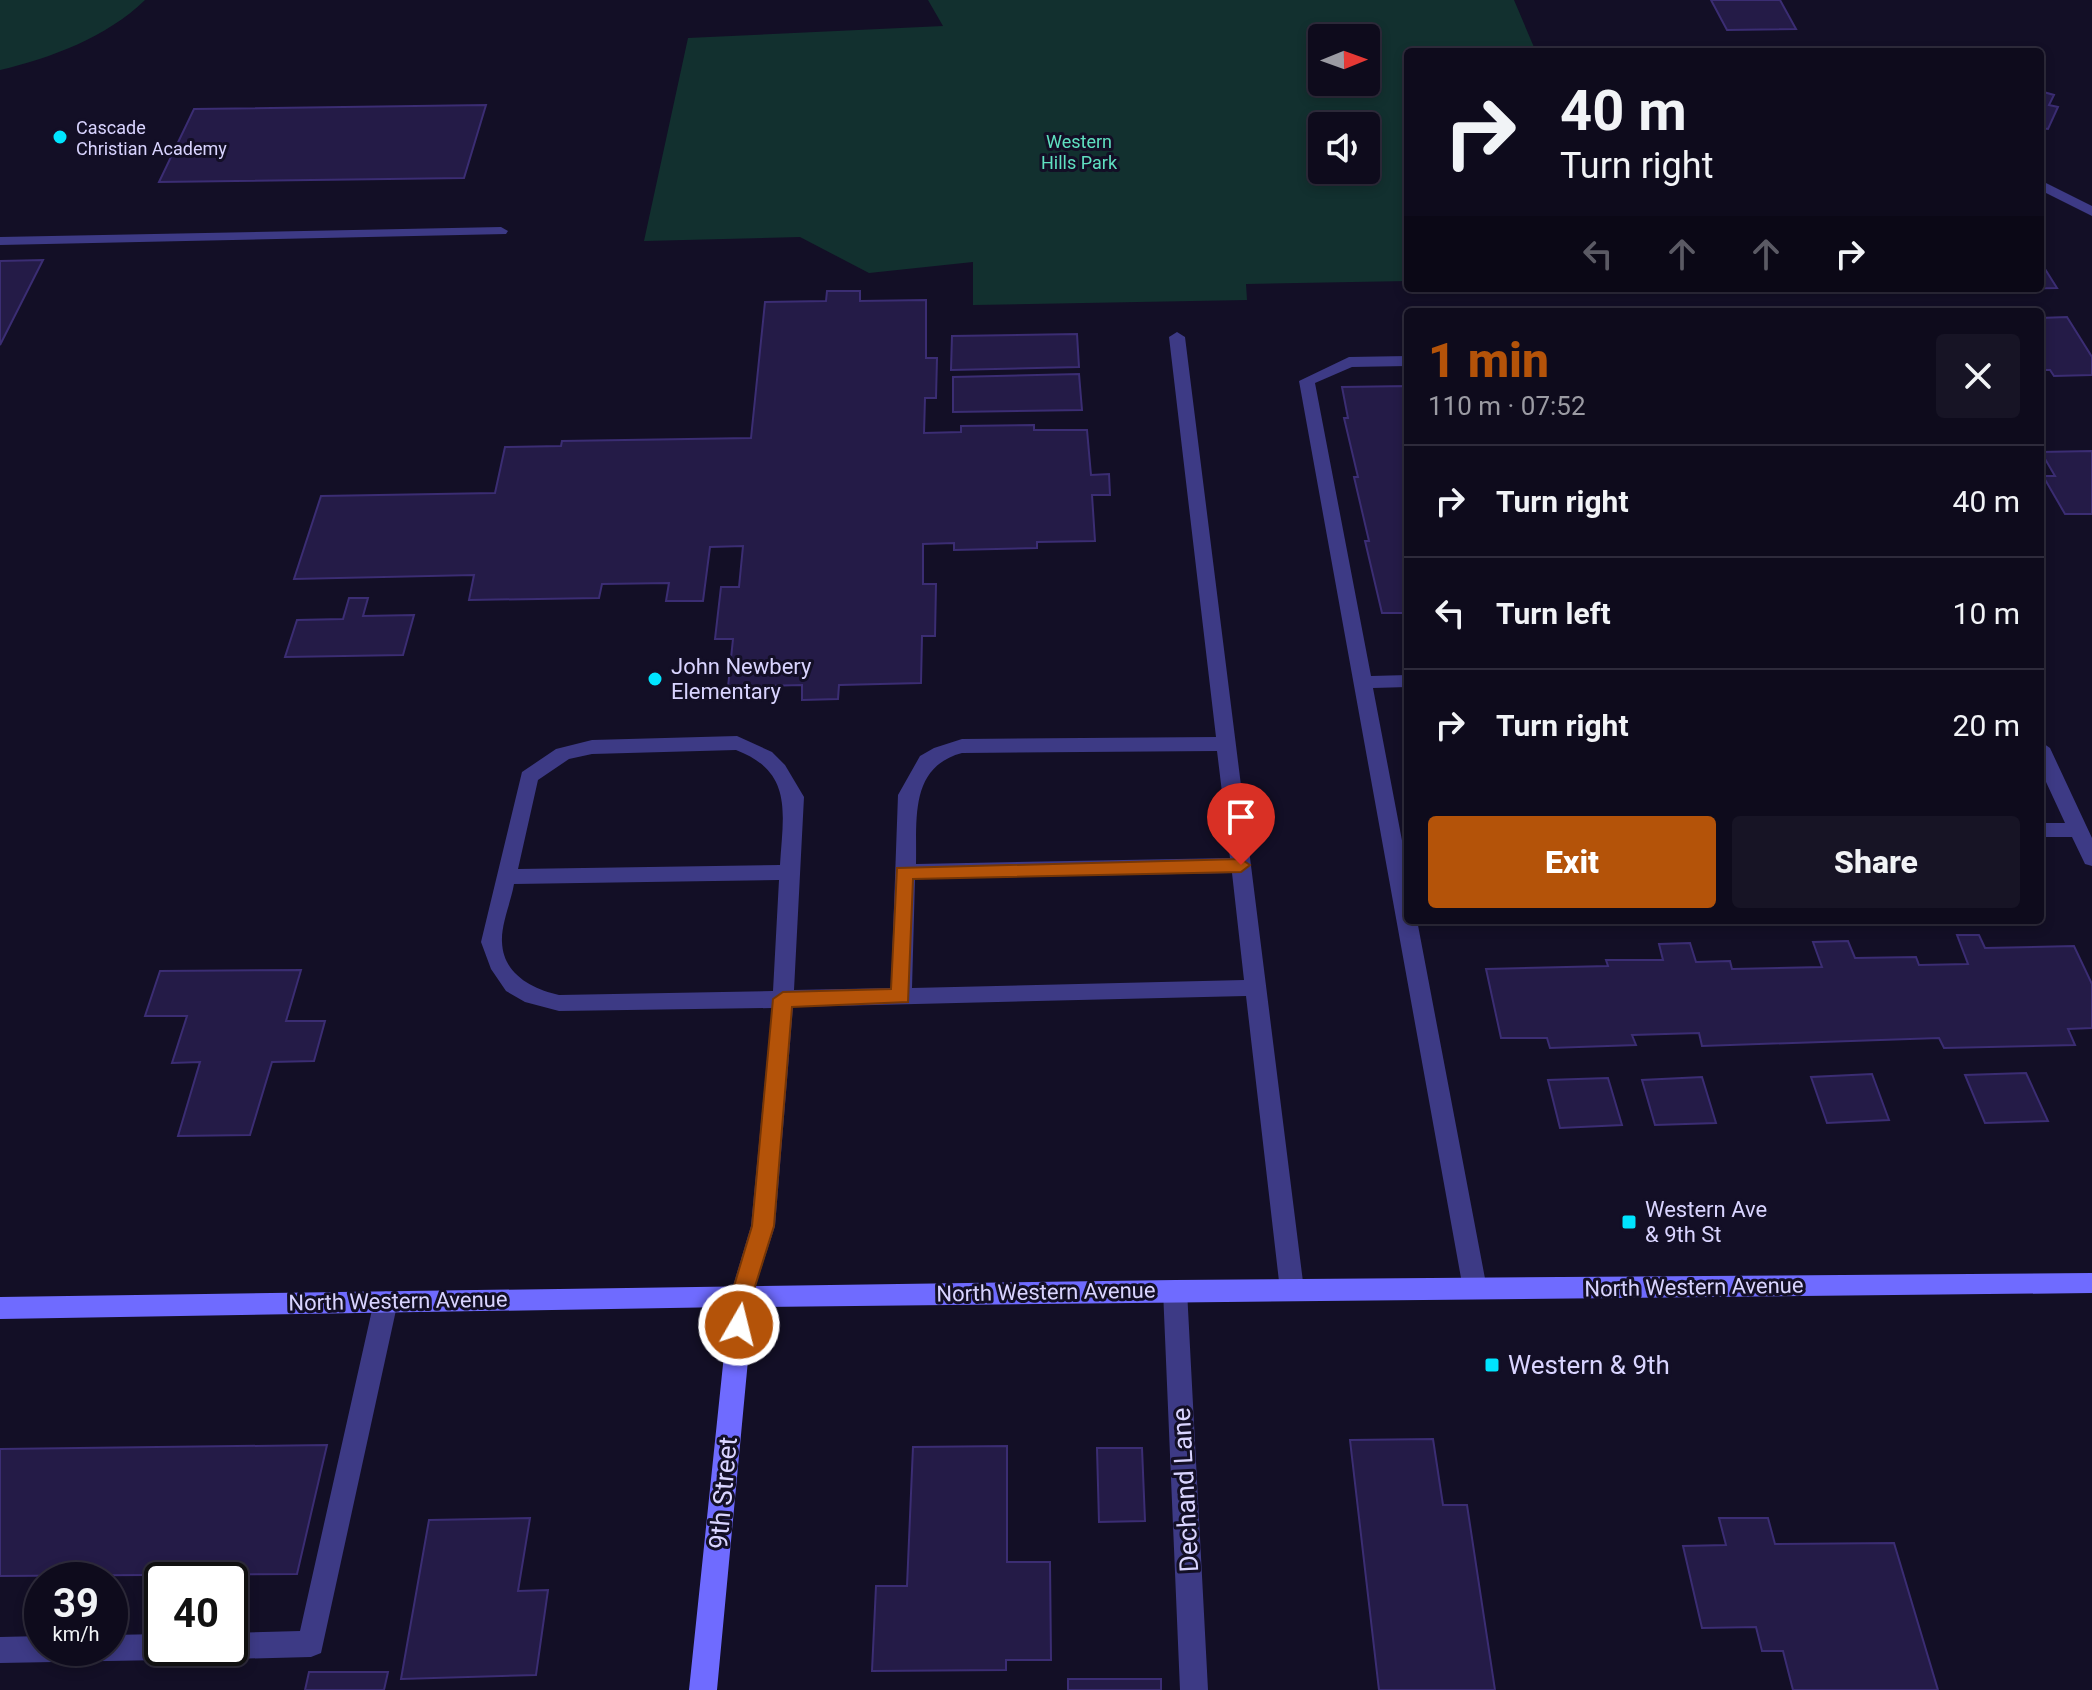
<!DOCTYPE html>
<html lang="en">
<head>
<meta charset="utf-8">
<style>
	:root { --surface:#0e0b1c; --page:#171425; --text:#f1f3f6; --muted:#9b9ba3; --line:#2e2b3b; --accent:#b45309 }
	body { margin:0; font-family:Roboto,sans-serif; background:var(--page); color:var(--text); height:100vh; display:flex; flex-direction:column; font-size:30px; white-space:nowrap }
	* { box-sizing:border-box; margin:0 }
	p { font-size:26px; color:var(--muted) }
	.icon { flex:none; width:44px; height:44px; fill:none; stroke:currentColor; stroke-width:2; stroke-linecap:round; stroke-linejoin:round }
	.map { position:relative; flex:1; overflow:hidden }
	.drawer { position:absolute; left:1404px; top:308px; width:640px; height:616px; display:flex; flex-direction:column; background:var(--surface); border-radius:8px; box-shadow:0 4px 12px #0003,0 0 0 2px var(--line) }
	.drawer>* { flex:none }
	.guide { position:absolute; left:1404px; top:48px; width:640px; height:244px; border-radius:8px; box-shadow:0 4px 12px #0003,0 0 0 2px var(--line); background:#0e0b1c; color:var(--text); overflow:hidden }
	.needle { width:52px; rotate:89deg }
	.fabs { position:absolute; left:1308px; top:24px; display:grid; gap:16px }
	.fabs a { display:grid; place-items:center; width:72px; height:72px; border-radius:8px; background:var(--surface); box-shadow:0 4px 12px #0003,0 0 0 2px var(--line); font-size:40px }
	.speed { position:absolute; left:24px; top:1562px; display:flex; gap:16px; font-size:40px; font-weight:700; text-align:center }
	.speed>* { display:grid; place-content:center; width:104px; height:104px; border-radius:50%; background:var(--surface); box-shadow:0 4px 12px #0003,0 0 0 2px var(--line); line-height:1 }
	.speed small { font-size:20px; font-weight:400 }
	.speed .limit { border:4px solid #111; border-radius:12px; background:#fff; color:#111 }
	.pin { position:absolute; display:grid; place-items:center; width:68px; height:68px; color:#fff; margin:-82px -34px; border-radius:50% 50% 50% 0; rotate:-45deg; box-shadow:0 0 8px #0007 }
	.pin .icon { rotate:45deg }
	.me { position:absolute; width:88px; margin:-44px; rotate:8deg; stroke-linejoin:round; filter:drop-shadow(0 0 6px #0008) }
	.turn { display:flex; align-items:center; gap:28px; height:168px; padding:0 24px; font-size:36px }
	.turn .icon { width:104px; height:104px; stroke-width:2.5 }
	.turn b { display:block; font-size:56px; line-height:68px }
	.lanes { display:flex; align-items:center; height:76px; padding:0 24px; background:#0003; justify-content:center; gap:40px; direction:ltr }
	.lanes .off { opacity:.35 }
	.round { display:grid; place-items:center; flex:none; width:84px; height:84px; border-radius:8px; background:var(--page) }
	.overview { display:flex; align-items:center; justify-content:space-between; height:136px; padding:0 24px }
	h1 { font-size:48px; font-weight:800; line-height:60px; color:var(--accent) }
	.primary-button { display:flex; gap:16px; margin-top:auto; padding:16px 24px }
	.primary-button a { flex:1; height:92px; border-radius:8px; background:var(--accent); color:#fff; font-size:32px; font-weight:800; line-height:92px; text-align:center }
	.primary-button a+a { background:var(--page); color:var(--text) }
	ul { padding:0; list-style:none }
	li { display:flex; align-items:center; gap:24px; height:112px; padding:0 24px; border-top:2px solid var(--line) }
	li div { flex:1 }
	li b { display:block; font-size:30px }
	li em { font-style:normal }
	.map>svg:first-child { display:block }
	.green { fill:#12302f; fill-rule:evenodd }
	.building { fill:#241b47; stroke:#3b2d73; stroke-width:2 }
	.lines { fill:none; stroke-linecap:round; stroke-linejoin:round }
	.lane { fill:#3d3a85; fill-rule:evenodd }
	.street { fill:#3d3a85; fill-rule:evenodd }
	.secondary { fill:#6f6bff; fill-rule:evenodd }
	.route { fill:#b45309; stroke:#753606; stroke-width:2 }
	.poi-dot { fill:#00e5ff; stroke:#130f26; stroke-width:3 }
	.labels { text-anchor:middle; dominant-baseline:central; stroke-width:6; stroke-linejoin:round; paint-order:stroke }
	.far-poi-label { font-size:18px; fill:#d9d4ff; stroke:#130f26; text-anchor:start }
	.far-park-label { font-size:18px; fill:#5fe0c0; stroke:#130f26 }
	.poi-label { font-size:22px; fill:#d9d4ff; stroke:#130f26; text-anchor:start }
	.street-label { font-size:22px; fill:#d9d4ff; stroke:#130f26 }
	.near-poi-label { font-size:26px; fill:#d9d4ff; stroke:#130f26; text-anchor:start }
	.near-street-label { font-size:26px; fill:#d9d4ff; stroke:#130f26 }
</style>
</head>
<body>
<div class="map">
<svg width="2092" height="1690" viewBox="0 0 2092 1690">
	<rect width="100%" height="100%" fill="#130f26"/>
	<!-- green -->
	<path class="green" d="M0,0H145C107,37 51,58 0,70Z
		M928,0H1514L1536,52H1408V281L1246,284L1247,300L973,305V262L869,273L800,237L644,241L688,38L943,26ZM1322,38H1366V82H1322ZM1322,126H1366V170H1322Z"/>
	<!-- building -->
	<path class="building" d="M1711,0H1780L1796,29L1727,30Z
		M2040,91L2054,95L2049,105L2058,107L2048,129L2040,128Z
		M486,105L464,178L159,182L194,109Z
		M43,260L0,345V261Z
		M2040,261L2057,288L2004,289L2040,288Z
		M827,291H860V301L926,300V358H937L936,398H925L924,433L961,432V426L1034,425V430H1087L1091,475L1109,474L1110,495H1092L1095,541L1037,542V548L954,550V543L923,544V584H936L935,636H922L921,683L839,685L838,699L802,700V685L728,687L733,639H715L721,587H739L743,546L710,547L703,601H666L669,583L602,584L599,598L469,600L474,575L294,579L321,496L495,493L505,447L561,446L562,441L751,438L765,302L826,301Z
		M2067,317L2092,357V375L2054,376L2050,370H2040V318Z
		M1077,334L1079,367L951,370L952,336Z
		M1079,374L1082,410L953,412V377Z
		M1408,386V613H1382L1365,541H1369L1354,477H1358L1344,418H1348L1342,387Z
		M2092,451V514H2065L2043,476H2055L2041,452Z
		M349,598H368L363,616L414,615L403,655L285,657L297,620L343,619Z
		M1957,935H1979L1985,948L2074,946L2092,984V1028L2068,1029L2075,1045L1944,1048L1939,1038L1702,1046L1699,1033L1632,1035L1636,1045L1550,1048L1547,1038H1501L1486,969L1608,966L1606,960H1663L1659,944L1690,943L1696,962L1730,961L1732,969L1822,967L1813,942L1848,941L1855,958L1916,957L1919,965L1968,964Z
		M301,970L286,1021H325L314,1061L272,1062L250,1135L178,1136L200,1062L172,1063L187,1016H145L160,971Z
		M2026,1073L2048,1121L1985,1123L1965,1075Z
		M1872,1074L1889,1120L1827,1123L1811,1077Z
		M1702,1077L1716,1123L1655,1125L1642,1080Z
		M1608,1078L1622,1125L1560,1128L1548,1080Z
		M1433,1439L1443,1505H1467L1495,1690H1379L1350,1440Z
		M327,1445L297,1574L0,1576V1449Z
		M1007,1446V1562H1050L1051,1660H1006V1670L872,1671L876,1586H907L913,1447Z
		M1097,1448H1142L1145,1521L1099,1522Z
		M530,1518L518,1591L548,1590L536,1675L401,1679L429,1520Z
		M1719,1518H1768L1775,1544L1894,1543L1938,1690H1793L1783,1651H1762L1756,1627L1702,1628L1683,1546L1726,1545Z
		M309,1672H388L384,1690H305Z
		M1068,1679H1161V1690H1068Z"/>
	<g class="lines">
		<!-- lane -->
		<path class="lane" d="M501,227L508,231L506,234L0,245V237Z
			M1177,332L1185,337L1304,1290L1300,1297L1292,1300L1284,1297L1280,1290L1246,996L793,1007L775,1226L750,1303L742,1306L734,1303L730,1296L751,1226L772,1008L559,1011L525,1002L506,991L491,969L481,942L522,772L556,749L592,740L737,736L772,752L785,765L804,797L794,990L891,988L898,795L920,756L934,748L962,739L1216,737L1169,337ZM736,750C794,772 783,814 780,865L518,869L538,780L569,759L592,754ZM1217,751L1230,858L916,864C917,820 909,767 962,753ZM1232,873L1244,980L912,988L915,879ZM779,880L773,991L559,995C532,989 503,974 502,942C501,924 511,902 514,884Z
			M1408,356V366L1352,367L1315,383L1371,676L1408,675V687L1373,688L1408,872V920H1417L1487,1289L1483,1296L1475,1299L1467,1296L1463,1289L1299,381L1349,357Z
			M2040,741L2050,748L2092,838V866L2085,864L2072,837H2040V823H2065L2040,769Z
			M386,1291L394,1294L398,1301L321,1653L311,1657L230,1659L220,1655L217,1648H230V1633L300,1631L374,1301L378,1294Z
			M162,1634V1648H175L172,1656L162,1660L0,1663V1637L42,1636V1648H110V1635Z"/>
		<!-- street -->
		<path class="street" d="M2040,180L2092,206V216L2040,190Z
			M1175,1280L1183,1283L1187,1290L1208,1690H1180L1163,1290L1167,1283Z"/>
		<!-- secondary -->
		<path class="secondary" d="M2092,1273V1293L753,1307L717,1690H689L729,1307L0,1319V1297L1175,1280Z"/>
	</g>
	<!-- route -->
	<path class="route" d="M1241,859L1250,865L1241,872L913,879L908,1002L792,1007L774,1226L752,1296L747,1331L739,1334L731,1331L728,1325L731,1296L752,1226L773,999L783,992L891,989L897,868Z"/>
	<!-- markers -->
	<g class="poi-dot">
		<circle cx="60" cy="137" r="8"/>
		<circle cx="655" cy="679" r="8"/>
		<rect x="1621" y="1214" width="16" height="16" rx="4"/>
		<rect x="1484" y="1357" width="16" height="16" rx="4"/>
	</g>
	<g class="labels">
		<!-- far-poi labels -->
		<g class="far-poi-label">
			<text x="76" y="127">Cascade<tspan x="76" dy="21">Christian Academy</tspan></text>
		</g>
		<!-- far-park labels -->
		<g class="far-park-label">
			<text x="1079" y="141">Western<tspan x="1079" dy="21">Hills Park</tspan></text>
		</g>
		<!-- poi labels -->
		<g class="poi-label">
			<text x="671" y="666">John Newbery<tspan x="671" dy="25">Elementary</tspan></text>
			<text x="1645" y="1209">Western Ave<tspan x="1645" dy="25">&amp; 9th St</tspan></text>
		</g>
		<!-- street labels -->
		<g class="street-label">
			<text transform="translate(1694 1287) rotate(-1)">North Western Avenue</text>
			<text transform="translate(1046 1292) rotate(-1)">North Western Avenue</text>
			<text transform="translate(398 1301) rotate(-1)">North Western Avenue</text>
		</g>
		<!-- near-poi labels -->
		<g class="near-poi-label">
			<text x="1508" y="1365">Western &amp; 9th</text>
		</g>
		<!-- near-street labels -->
		<g class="near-street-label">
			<text transform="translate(1185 1490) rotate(-93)">Dechand Lane</text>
			<text transform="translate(723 1493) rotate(-85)">9th Street</text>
		</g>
	</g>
</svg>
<div class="fabs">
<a><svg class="needle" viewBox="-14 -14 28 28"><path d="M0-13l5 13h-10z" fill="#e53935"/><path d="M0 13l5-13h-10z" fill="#9b9ba3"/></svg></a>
<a><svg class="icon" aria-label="sound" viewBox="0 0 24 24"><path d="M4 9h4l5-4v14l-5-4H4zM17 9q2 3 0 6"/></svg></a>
</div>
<div class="speed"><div>39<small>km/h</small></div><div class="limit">40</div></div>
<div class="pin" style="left:1241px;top:865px;background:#d93025"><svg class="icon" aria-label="arrive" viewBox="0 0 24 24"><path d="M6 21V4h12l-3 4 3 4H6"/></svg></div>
<svg class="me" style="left:739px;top:1325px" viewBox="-20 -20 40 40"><circle r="17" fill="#b45309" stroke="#fff" stroke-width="3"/><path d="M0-11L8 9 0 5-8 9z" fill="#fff"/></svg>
<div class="guide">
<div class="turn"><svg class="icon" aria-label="right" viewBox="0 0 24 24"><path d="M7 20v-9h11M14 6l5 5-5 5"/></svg><div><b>40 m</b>Turn right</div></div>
<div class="lanes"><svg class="icon off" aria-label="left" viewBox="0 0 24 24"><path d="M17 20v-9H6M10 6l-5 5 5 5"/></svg><svg class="icon off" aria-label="ahead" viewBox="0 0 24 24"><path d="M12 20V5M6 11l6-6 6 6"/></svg><svg class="icon off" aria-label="ahead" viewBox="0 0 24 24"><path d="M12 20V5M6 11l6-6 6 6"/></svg><svg class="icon" aria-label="right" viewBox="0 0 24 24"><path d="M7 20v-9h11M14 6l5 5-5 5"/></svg></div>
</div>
<section class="drawer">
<div class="overview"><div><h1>1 min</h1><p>110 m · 07:52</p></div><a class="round"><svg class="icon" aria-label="close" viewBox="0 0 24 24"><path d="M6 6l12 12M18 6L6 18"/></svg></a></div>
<ul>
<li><svg class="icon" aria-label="right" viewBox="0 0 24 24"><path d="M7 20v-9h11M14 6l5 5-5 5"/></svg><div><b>Turn right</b></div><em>40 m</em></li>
<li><svg class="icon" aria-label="left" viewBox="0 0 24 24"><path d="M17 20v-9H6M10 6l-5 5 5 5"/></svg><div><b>Turn left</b></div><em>10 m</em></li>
<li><svg class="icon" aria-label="right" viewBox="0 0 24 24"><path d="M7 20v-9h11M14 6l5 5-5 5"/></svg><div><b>Turn right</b></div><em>20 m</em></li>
</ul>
<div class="primary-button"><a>Exit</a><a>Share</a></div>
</section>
</div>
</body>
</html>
